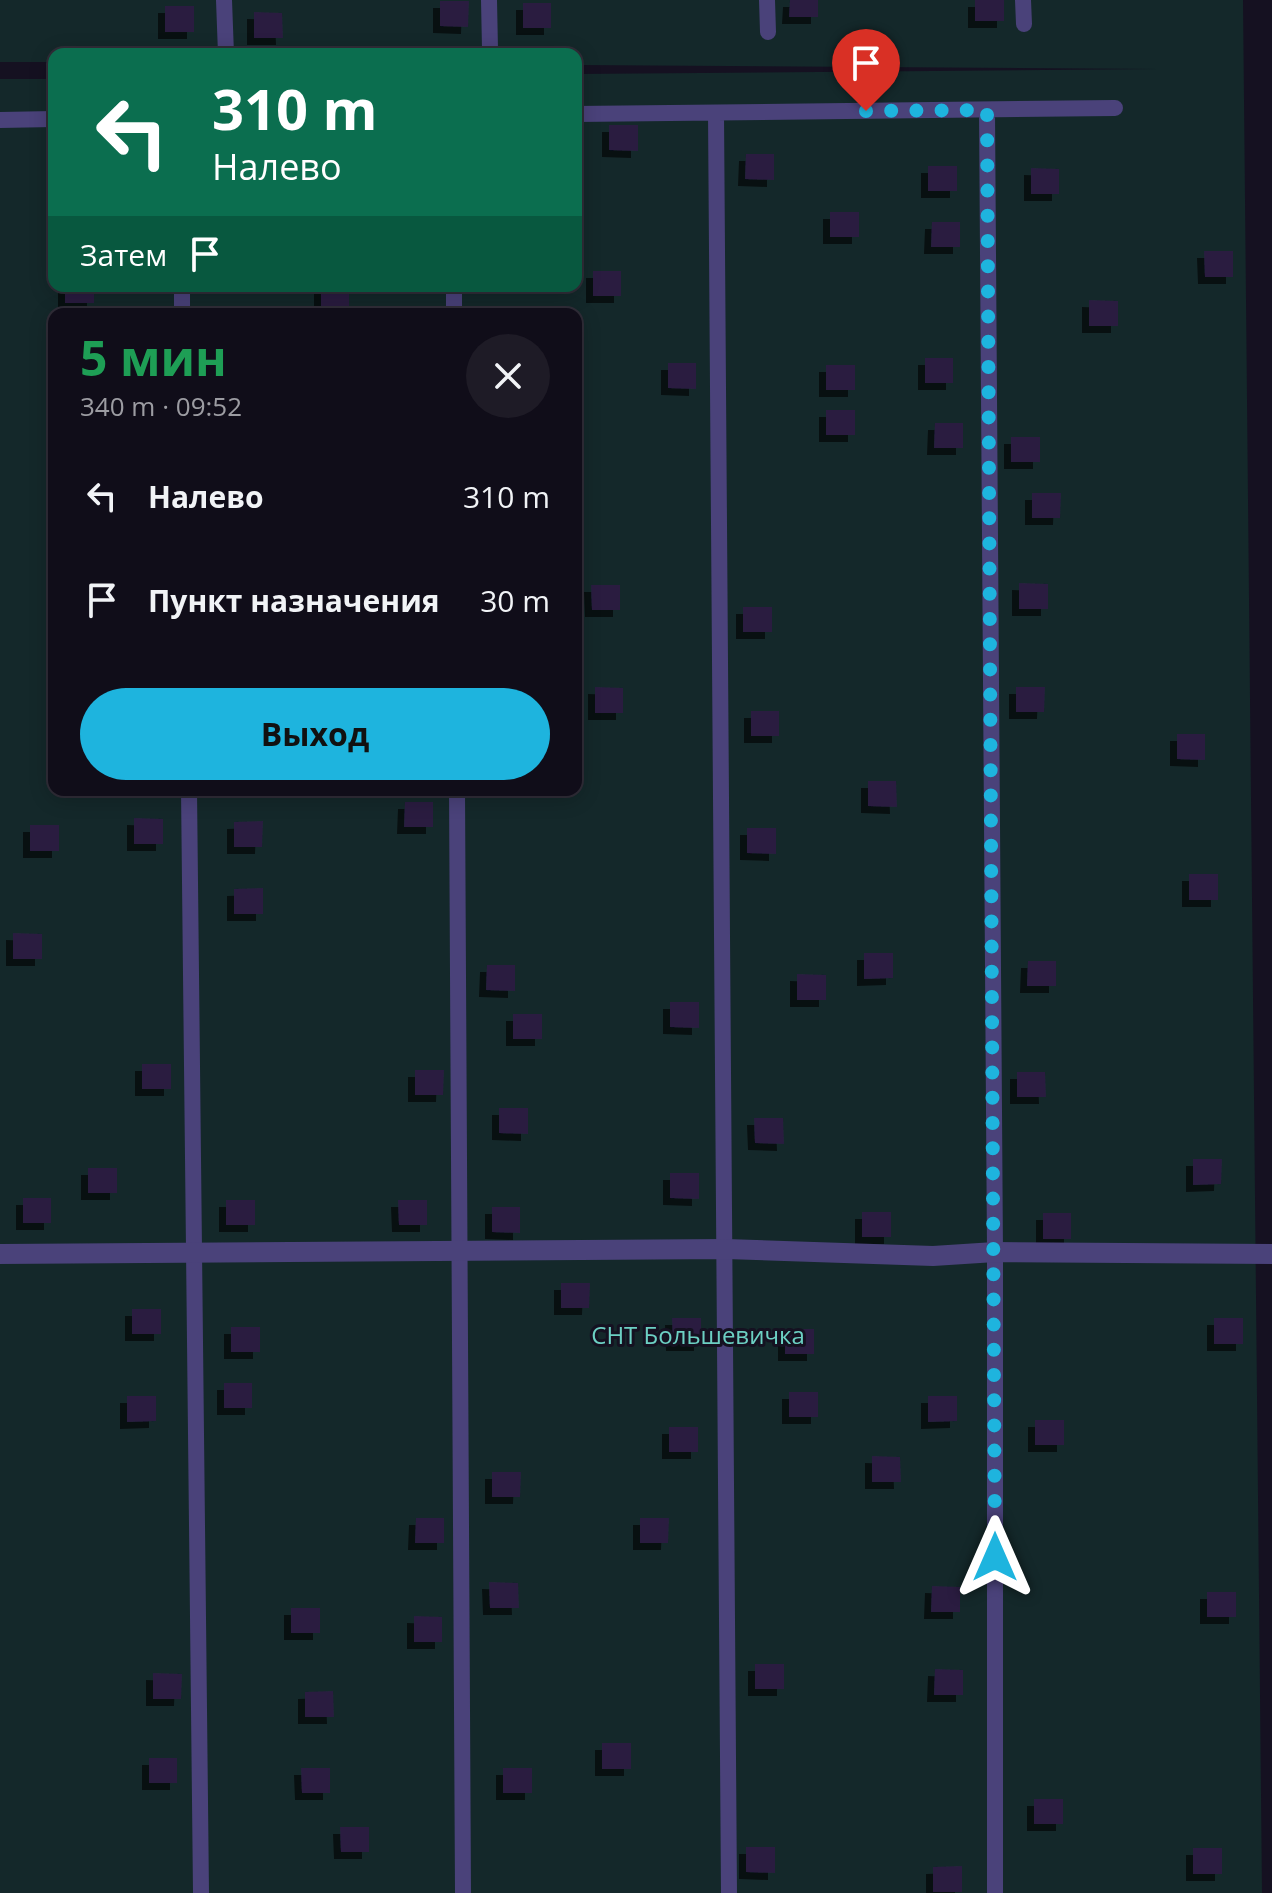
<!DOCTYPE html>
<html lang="ru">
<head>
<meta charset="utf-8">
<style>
	:root { --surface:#100d19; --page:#1e1b26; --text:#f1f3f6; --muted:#9c9ca2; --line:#302d38; --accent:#1eb4de }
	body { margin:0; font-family:"Open Sans",sans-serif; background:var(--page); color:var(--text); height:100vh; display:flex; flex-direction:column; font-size:30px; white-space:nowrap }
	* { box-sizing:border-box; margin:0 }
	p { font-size:26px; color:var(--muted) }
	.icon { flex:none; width:44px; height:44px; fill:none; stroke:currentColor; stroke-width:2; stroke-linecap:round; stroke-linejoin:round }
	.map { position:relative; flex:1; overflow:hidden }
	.drawer { position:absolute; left:48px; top:308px; width:534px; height:488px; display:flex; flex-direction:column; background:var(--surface); border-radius:16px; box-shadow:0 4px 20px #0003,0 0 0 2px var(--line) }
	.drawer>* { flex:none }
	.hud { position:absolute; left:48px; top:48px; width:534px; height:244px; border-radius:16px; box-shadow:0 4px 20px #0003,0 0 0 2px var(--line); background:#0b6e4f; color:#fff; overflow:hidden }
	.pin { position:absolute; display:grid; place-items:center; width:68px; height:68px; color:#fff; margin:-82px -34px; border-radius:50% 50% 50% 0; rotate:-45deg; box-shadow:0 0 8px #0007 }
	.pin .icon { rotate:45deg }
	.me { position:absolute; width:88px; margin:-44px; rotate:0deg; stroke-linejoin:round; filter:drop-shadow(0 0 6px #0008) }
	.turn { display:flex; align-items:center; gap:28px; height:168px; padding:0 32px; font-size:36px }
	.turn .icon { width:104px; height:104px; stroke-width:2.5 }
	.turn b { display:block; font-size:56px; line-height:68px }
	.then { display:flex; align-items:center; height:76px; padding:0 32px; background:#0003; gap:16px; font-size:30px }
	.round { display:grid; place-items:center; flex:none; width:84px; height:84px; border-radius:42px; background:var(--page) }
	.head { display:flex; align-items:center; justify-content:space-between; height:136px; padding:0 32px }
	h1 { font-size:48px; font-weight:700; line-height:60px; color:#1e9e55 }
	.cta { display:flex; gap:16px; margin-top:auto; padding:16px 32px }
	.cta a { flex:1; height:92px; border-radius:48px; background:var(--accent); color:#111; font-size:32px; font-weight:700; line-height:92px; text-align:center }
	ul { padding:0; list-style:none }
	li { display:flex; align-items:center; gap:24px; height:104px; padding:0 32px }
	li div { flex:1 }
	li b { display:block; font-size:30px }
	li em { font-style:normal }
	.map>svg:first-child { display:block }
	.green { fill:#14282a; fill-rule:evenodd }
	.building { fill:#291f40; filter:url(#shadow) }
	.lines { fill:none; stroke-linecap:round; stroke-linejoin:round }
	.service { stroke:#4a427a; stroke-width:16 }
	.minor { stroke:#4a427a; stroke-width:20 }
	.route { stroke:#1eb4de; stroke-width:14; stroke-dasharray:0 25.2 }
	.labels { text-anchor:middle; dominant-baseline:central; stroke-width:6; stroke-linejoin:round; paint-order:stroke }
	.park-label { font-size:24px; fill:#6cd0c3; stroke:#151121 }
</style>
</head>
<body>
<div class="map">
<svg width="1272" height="1893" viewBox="0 0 1272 1893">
	<defs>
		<filter id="shadow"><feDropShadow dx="-7" dy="7" stdDeviation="0" flood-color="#0009"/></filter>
	</defs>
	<rect width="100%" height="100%" fill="#151121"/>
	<!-- green -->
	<path class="green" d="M0,0H1243L1262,1893H0V79H54V286H576V74L1156,69L576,65V54H54V62H0ZM54,314H576V790H54Z"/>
	<!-- building -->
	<path class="building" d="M790,0H818V17H789Z
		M975,0H1004V21H975Z
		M440,1H469L468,27L440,26Z
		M523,3H551V28H523Z
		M165,6H194V32H165Z
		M254,12L282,13L283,38H254Z
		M609,125H638V151L609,150Z
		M746,154H774V180L745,179Z
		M928,166H957V191H928Z
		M1031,168L1059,169V194H1031Z
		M830,212H859V237H830Z
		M932,222H960V247H931Z
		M1204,251H1233V277H1205Z
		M593,271H621V296H593Z
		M65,286H94V303H65Z
		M321,286H349V306H321Z
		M1089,300L1118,301V326H1089Z
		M925,358H953V383H925Z
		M668,363H696V389L668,388Z
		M826,365H855V390H826Z
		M826,410H855V435H826Z
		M935,423H963V448H934Z
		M1011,437H1040V462H1011Z
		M1032,493H1061L1060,518H1032Z
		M1019,583L1048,584V609H1019Z
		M591,585H620V610H592Z
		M743,607H772V632H743Z
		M595,687L623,688V713H595Z
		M1016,687H1045L1044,712H1016Z
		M751,711H779V736H751Z
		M1177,734H1205V760L1177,759Z
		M868,781H896L897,807L868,806Z
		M405,802H433V827H404Z
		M134,818L163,819V844H134Z
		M263,821L262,847H234V822Z
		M30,825H59V851H30Z
		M747,828H776V854L747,853Z
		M1189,874H1218V900H1189Z
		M263,888V914H234V889Z
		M13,933L42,934V959H13Z
		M864,953H893V978L864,979Z
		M1028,961H1056V986H1027Z
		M487,965H515V991L486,990Z
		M797,974L826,975V1000H797Z
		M670,1002H699V1028L670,1027Z
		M513,1014H542V1039H513Z
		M142,1064H171V1089H142Z
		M415,1070H444L443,1095H415Z
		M1017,1072H1045L1046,1097H1017Z
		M499,1108H528V1134L499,1133Z
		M754,1118H783L784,1144L755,1143Z
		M1193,1159H1222L1221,1184L1193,1185Z
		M88,1168H117V1193H88Z
		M670,1173H699V1199L670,1198Z
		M23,1198H51V1223H23Z
		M226,1200H255V1225H226Z
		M398,1200H427V1225H399Z
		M492,1207H520V1233L492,1232Z
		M862,1212H891V1237H862Z
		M1043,1213H1071V1239H1043Z
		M561,1283H590L589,1308H561Z
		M132,1309H161V1334H132Z
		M672,1318H701V1344H673Z
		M1214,1318H1243V1344H1214Z
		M231,1327H260V1352H231Z
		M785,1329H814V1354H785Z
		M224,1383H252V1408H224Z
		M789,1392H818V1417H789Z
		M127,1396H156V1421L127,1422Z
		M928,1396H957V1421L928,1422Z
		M1035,1420H1064V1445H1035Z
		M669,1427H698V1452H669Z
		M872,1456L900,1457L901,1482H872Z
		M492,1472H521L520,1497H492Z
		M416,1518H444V1543H415Z
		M640,1518H669L668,1543H640Z
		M489,1582L518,1583L519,1608H490Z
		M932,1586L960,1587V1612H931Z
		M1207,1592H1236V1617H1207Z
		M291,1608H320V1633H291Z
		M414,1616L442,1617V1642H414Z
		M755,1664H784V1689H755Z
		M935,1669L963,1670V1695H934Z
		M153,1673L182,1674L181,1699H153Z
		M333,1691L334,1717H305V1692Z
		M602,1743H631V1769H602Z
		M149,1758H177V1783H149Z
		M301,1768H330V1793H302Z
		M503,1768H532V1793H503Z
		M1034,1799H1063V1824H1034Z
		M340,1827H369V1852H341Z
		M746,1847H775V1873L746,1872Z
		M1193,1848H1222V1874H1193Z
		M962,1866V1892H933V1867Z"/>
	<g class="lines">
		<!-- service -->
		<path class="service" d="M224,0L226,54
			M489,0L490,49
			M767,0L768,32
			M1023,0L1024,24
			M987,110L995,1252V1893
			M716,113L729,1893
			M576,114L1115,108
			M0,120L54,119
			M182,286V314
			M454,286V314
			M189,790L201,1893
			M457,790L463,1893"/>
		<!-- minor -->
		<path class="minor" d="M0,1254L726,1249L933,1256L995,1252L1272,1254"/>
	</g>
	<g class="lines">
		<!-- route -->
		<path class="route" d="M866,111L987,110L995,1557"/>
	</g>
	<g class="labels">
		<!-- park labels -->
		<g class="park-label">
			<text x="698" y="1334">СНТ Большевичка</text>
		</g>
	</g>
</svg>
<div class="pin" style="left:866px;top:111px;background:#d93025"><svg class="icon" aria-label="arrive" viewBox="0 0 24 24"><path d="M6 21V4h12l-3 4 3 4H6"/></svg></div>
<svg class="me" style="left:995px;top:1557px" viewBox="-20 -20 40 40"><path d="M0-17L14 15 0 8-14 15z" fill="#1eb4de" stroke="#fff" stroke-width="4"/></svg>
<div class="hud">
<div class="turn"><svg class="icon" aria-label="left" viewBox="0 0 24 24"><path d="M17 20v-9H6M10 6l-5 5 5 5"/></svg><div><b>310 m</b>Налево</div></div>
<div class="then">Затем<svg class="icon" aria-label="arrive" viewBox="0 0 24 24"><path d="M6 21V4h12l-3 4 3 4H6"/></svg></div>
</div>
<section class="drawer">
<div class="head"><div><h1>5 мин</h1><p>340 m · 09:52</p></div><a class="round"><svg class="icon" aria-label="close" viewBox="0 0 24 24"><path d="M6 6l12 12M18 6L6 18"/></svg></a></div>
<ul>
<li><svg class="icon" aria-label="left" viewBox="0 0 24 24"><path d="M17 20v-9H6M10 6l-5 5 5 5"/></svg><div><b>Налево</b></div><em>310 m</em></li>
<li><svg class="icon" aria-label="arrive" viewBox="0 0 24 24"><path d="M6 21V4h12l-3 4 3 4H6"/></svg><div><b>Пункт назначения</b></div><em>30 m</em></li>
</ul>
<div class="cta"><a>Выход</a></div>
</section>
</div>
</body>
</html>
